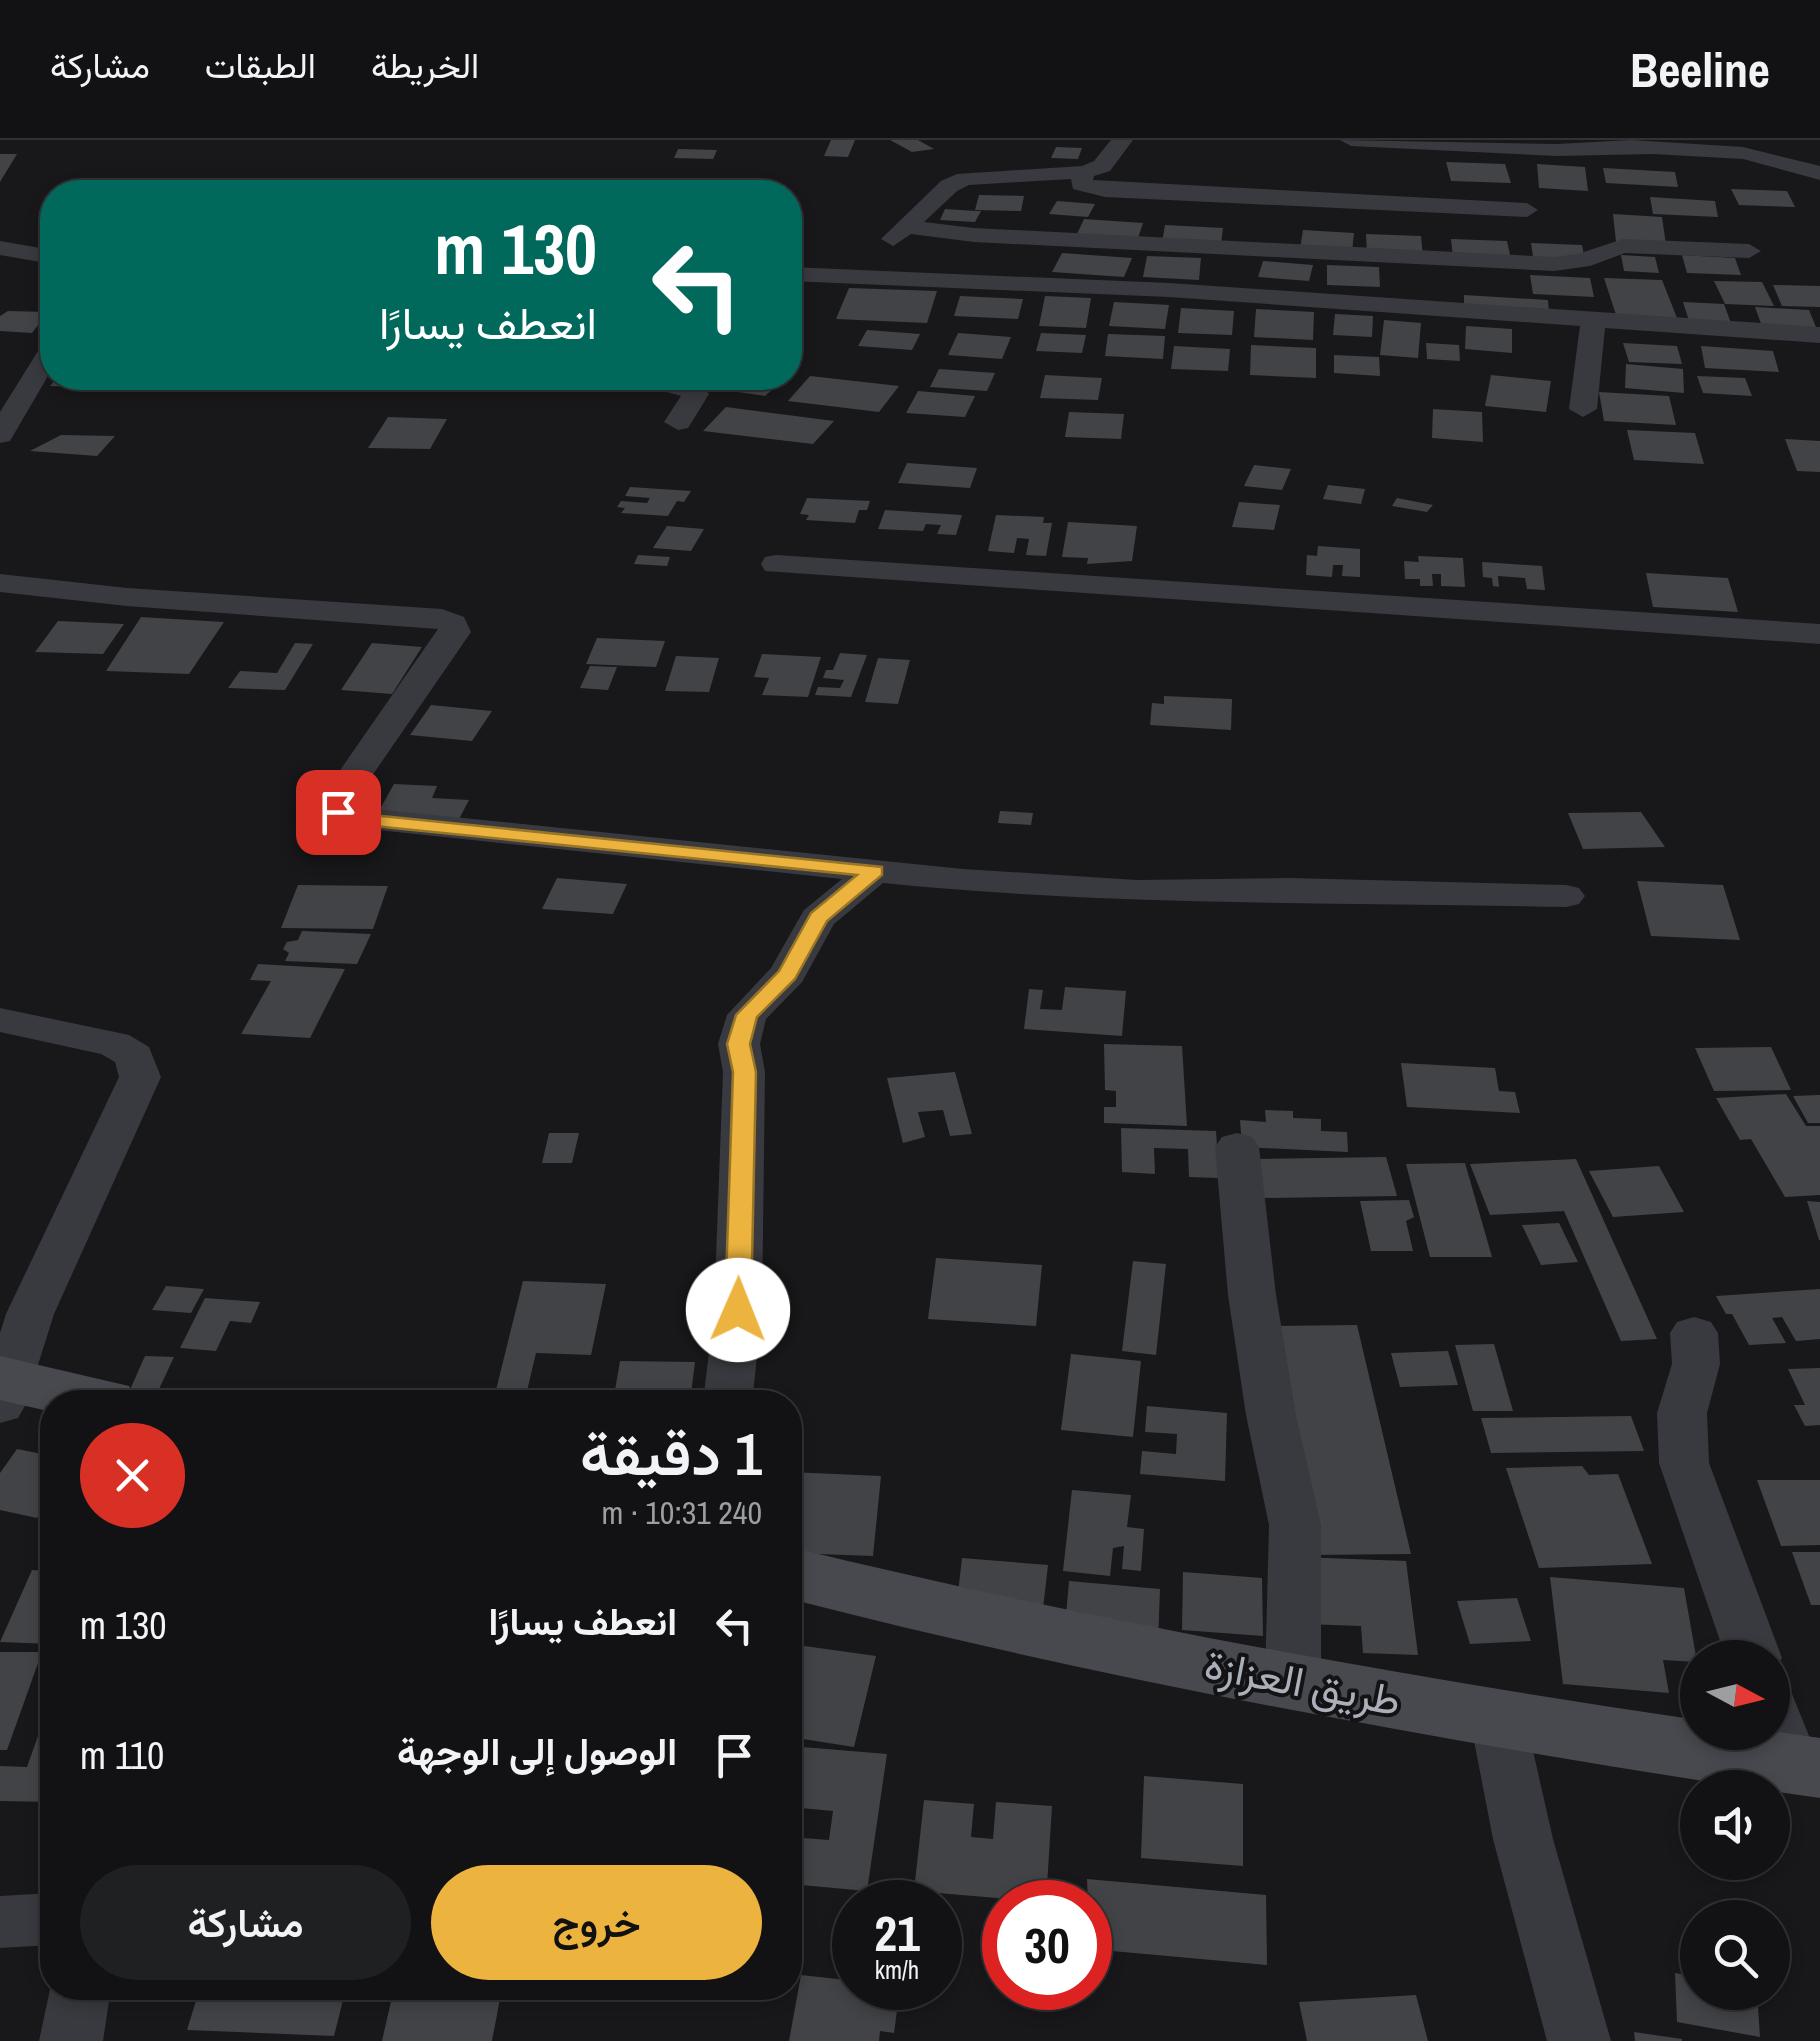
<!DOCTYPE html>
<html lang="ar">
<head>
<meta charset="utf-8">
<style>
	:root { --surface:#121214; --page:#1f2022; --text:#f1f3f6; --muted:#9c9ea0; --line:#313234; --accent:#ecb43e }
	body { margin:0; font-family:"Archivo Narrow",Vazirmatn,sans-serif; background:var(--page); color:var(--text); direction:rtl; height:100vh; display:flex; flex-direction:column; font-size:38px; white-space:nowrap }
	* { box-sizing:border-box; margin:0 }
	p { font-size:32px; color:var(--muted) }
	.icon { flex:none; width:55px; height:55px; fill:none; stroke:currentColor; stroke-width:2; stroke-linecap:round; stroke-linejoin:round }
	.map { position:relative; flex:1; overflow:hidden; direction:ltr }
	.panel { position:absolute; left:40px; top:1250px; width:762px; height:610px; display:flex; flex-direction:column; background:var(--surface); border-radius:40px; box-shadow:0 5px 15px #0003,0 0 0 2px var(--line); direction:rtl }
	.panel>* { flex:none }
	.top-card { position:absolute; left:40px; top:40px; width:762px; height:210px; border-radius:40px; box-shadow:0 5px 15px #0003,0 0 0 2px var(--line); direction:rtl; background:#00695c; color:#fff; overflow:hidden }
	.needle { width:65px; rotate:97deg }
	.tools { position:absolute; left:1680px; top:1500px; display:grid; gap:20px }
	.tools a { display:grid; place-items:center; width:110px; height:110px; border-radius:50%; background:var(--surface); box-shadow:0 5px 15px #0003,0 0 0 2px var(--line); font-size:50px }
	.speed { position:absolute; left:832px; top:1740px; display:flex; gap:20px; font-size:50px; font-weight:700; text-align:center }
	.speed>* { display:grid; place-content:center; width:130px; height:130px; border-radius:50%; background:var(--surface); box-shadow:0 5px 15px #0003,0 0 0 2px var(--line); line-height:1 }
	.speed small { font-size:25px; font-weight:400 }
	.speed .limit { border:15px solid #d22; background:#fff; color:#111 }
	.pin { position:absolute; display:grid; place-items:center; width:85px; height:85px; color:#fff; margin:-42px; border-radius:20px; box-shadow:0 5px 15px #0006 }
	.me { position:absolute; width:110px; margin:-55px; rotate:1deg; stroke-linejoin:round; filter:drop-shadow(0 0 8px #0008) }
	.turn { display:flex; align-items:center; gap:35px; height:210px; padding:0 40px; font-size:45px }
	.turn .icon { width:130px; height:130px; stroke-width:2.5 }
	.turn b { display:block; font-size:70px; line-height:85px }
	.round { display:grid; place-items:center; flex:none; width:105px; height:105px; border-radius:52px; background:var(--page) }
	.overview { display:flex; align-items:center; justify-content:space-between; height:170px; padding:0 40px }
	h1 { font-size:60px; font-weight:600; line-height:75px }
	.button { display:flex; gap:20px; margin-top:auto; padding:20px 40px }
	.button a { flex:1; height:115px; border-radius:60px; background:var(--accent); color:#111; font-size:40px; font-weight:600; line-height:115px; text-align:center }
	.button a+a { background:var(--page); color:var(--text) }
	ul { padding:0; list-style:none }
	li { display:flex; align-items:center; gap:30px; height:130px; padding:0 40px }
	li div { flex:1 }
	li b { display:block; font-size:38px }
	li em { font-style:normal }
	header { display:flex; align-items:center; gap:60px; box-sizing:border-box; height:140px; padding:0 50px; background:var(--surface); border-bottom:2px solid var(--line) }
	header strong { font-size:48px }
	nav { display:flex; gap:55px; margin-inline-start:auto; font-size:35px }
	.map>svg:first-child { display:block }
	.building { fill:#424347 }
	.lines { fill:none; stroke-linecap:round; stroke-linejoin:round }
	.street { fill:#393a3f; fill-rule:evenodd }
	.secondary { fill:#47494f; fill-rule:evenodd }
	.route { fill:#ecb43e; stroke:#997528; stroke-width:2.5 }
	.labels { text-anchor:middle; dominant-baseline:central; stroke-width:8; stroke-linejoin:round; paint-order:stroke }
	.near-street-label { font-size:42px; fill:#abafb9; stroke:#131315 }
</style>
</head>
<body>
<header>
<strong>Beeline</strong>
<nav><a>الخريطة</a><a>الطبقات</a><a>مشاركة</a></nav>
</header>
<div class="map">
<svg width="1820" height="1901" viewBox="0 0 1820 1901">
	<rect width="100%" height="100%" fill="#18181a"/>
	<!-- building -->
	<path class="building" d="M831,0H855L848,17L824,16Z
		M890,0H918L934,9L912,12Z
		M1056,7L1082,8L1078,19L1051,18Z
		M678,9L717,10L713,19L674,18Z
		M0,14H17L0,42Z
		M1446,22L1505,24L1511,43L1451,41Z
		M1537,24L1585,27L1588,51L1539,48Z
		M1603,28L1675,32L1678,47L1606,43Z
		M1731,49L1787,51L1795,67L1739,65Z
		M979,55L1024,56L1021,71L975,70Z
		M1650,57L1715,61L1718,77L1653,74Z
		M1057,61L1095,64L1088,77L1049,74Z
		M945,69L976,71H981L975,82L940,80Z
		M1613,74L1662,77L1666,105L1616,102Z
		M1084,79L1143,83L1138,98L1077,94Z
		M1165,85L1223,88L1221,105L1162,103Z
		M1303,90L1354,93L1352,112L1300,109Z
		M1366,94L1421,96L1423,116L1367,113Z
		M1451,99L1507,101L1511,119L1453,117Z
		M1531,103L1582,105L1585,120L1533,117Z
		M1062,113L1132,118L1124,137L1052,132Z
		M1621,115L1655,117L1659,133L1624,131Z
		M1682,115L1735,118L1741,135L1687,133Z
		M1147,116L1201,118L1199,140L1143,137Z
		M1263,121L1313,125L1309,141L1258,137Z
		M1327,125L1379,127L1380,147L1327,145Z
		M1530,135L1590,138L1594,157L1533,154Z
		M1604,138L1662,140L1679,183L1618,181Z
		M1714,141L1762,142L1774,166L1725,164Z
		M1773,145L1820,146V167L1782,166Z
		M849,148L937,151L927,183L836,179Z
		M1464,155L1548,160L1549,174L1464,169Z
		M960,156L1023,159L1018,179L954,176Z
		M1045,156L1091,158L1086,188L1039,186Z
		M1114,162L1169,165L1165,189L1109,186Z
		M1683,162L1724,164L1732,186L1690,184Z
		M1755,167L1809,170L1818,192L1763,189Z
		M1181,168L1234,171L1232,195L1178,193Z
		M1256,169L1314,172L1313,200L1254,197Z
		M8,171L48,172L32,193L0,191V176Z
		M1335,174L1373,176L1372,197L1333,195Z
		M1384,180L1421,183L1418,218L1380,215Z
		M1466,186L1512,189V213L1465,209Z
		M867,190L920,194L912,210L858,206Z
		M958,193L1011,197L1002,219L948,215Z
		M1041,193L1086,195L1082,213L1036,211Z
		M1108,194L1165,196L1163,219L1105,216Z
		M1426,203L1459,205L1460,221L1427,219Z
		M1623,203L1677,206L1682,224L1629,222Z
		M1251,205L1316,208V238L1250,235Z
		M1174,206L1230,209L1228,231L1171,229Z
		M1701,206L1773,211L1779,232L1705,228Z
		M1334,215L1379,217L1380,236L1334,233Z
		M1626,224L1683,229L1684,253L1625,248Z
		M939,229L995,233L987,251L930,247Z
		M1045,235L1102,238L1098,260L1040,258Z
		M1491,235L1551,241L1546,272L1485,266Z
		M810,236L899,246L879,272L788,261Z
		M1697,236L1745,238L1752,256L1703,253Z
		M57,238H109L100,248L50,246Z
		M121,238H193L176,251L110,248Z
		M706,238H785L765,256L696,246Z
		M918,251L975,256L965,277L906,273Z
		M1599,252L1669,256L1676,285L1604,281Z
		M726,267L834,281L813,304L703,291Z
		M1433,269L1482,272L1483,302L1432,298Z
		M1069,272L1124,274L1121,299L1065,297Z
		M388,277L447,279L430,309L368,308Z
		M1627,290L1695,293L1704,324L1634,320Z
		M61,295L115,296L97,316L30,311Z
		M1785,299L1820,301V332L1797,331Z
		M907,323L977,328L970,348L898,343Z
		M1254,325L1291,329L1282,350L1244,346Z
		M1328,345L1365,349L1361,364L1323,359Z
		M630,347L691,351L684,362L677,361L668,376L621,373L625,368L617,367L621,361L647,363L650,358L625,356Z
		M807,358L870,361L867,370H859L855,383L806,380L809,375L800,374Z
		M1397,358L1433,365L1427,372L1392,366Z
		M1239,362L1280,365L1274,390L1232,387Z
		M885,370L962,375L956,395L937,394L941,385L926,384L923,391L878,389Z
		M996,375L1044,377L1043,383H1052L1046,416L1026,415L1029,399L1017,398L1014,413L988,411Z
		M1068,382L1137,386L1132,421L1087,424L1088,418L1062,417Z
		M667,386L704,389L691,411L653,408Z
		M1318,406L1360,409V437L1342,436L1343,425H1333L1332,437L1306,435L1307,415L1317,416Z
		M638,415L670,417L667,426L634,424Z
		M1418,416L1463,418L1465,447L1441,446V434H1432L1433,446H1420V439H1405L1404,421L1419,422Z
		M1482,422L1542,426L1545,450L1527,449L1525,438L1498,436L1499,447L1493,446L1492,438L1483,437Z
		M1646,433L1728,438L1738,472L1653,467Z
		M141,477L224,482L189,534L106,531Z
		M58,481L124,484L103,514L35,512Z
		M597,498L665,501L656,527L586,524Z
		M295,503L313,504L285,550L228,548L240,531L277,533Z
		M372,503L422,507L392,554L341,550Z
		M840,513L867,515L851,557L815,555L818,547L840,548L844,540L823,538L826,530H833Z
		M762,514L821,517L808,557L762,555L769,538L754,537Z
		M676,516L719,518L709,552L665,551Z
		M878,518L910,520L898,564L865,562Z
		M590,526L617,527L608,550L580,548Z
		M1164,556L1232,559L1231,590L1150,585L1152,563L1164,564Z
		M431,565L492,571L472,601L410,595Z
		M394,644L437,646L432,658L469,660L458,681L376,676Z
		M1000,671L1033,673L1031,685L998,683Z
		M1641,672L1665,707L1583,709L1568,673Z
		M557,738L627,744L613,774L542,769Z
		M1637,741L1723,745L1740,800L1651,796Z
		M298,745L388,746L373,789L281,788Z
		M302,791L371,794L357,824L285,821L289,813L283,809L287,802L298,800Z
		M258,824L345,829L310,898L241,894L271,841L250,840Z
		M1065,847L1126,851L1122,896L1024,889L1029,849L1043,850L1040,869L1062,870Z
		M1104,904L1182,906L1187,986L1104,983V967H1116V951L1105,950Z
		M1771,907L1791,950L1714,951L1695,908Z
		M1401,923L1495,928L1499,951L1515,952L1520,973L1407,967Z
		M955,932L972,994L950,996L943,970L918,972L925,997L903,1003L887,938Z
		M1786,954L1806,986H1820V1055L1785,1057L1751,999L1740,1000L1716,958Z
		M1820,955V983H1808L1793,956Z
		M1265,970L1293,971V978L1321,979V991L1347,992L1348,1012L1242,1007L1240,980L1266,982Z
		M1121,988L1216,991L1219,1038L1189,1037L1188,1009L1154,1008L1155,1034L1122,1032Z
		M549,993H579L572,1023H542Z
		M1386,1017L1397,1056L1262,1058L1254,1019Z
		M1576,1019L1657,1199L1621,1201L1564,1071L1490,1075L1470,1024Z
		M1465,1023L1492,1117H1430L1406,1024Z
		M1659,1026L1684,1072L1613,1077L1589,1031Z
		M1409,1060L1414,1077L1406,1081L1413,1111H1371L1360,1061Z
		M1807,1061L1820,1062V1100H1819Z
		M1559,1083L1578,1122L1541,1125L1522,1085Z
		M936,1118L1042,1125L1036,1186L928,1179Z
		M1133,1121L1166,1124L1156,1215L1122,1211Z
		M523,1141L606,1144L591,1215L536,1213L527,1251L496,1250Z
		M166,1146L204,1149L191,1173L152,1170Z
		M1820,1149V1199L1796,1201L1782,1177L1772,1178L1786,1203L1749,1205L1732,1174H1726L1716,1156Z
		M205,1158L260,1162L251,1183L230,1181L216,1211L180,1208Z
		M1357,1185L1411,1414L1311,1415L1267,1186Z
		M1494,1204L1513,1271H1473L1455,1205Z
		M1448,1211L1458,1245L1400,1247L1391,1213Z
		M1071,1214L1141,1221L1133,1297L1061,1290Z
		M145,1216L174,1217L153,1262L125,1261Z
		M620,1221L695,1222L690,1262H613Z
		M1820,1228V1285L1805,1286L1794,1265H1805L1788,1229Z
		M1147,1266L1227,1273L1225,1341L1140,1334L1142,1311L1176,1314L1177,1294L1145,1292Z
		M1631,1276L1644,1311L1491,1313L1481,1278Z
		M17,1309L52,1316V1356L37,1378L0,1370V1333Z
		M1582,1326L1589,1335L1618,1334L1652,1424L1539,1428L1506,1328Z
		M790,1332L881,1336L873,1416L790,1413Z
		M1757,1340H1820V1405L1781,1406Z
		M1072,1350L1131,1355L1127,1387L1144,1389L1141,1431L1122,1429L1124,1406L1113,1408L1110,1436L1063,1431Z
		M1792,1412H1820V1465H1811Z
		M1299,1417L1406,1421L1418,1515L1363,1513L1361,1486L1305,1484Z
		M962,1418L1048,1425L1042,1477L956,1470Z
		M32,1430L52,1431V1504L0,1502Z
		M1183,1432L1262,1438L1263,1496L1182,1490Z
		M1550,1437L1684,1448L1697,1522L1663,1520L1669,1553L1563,1544Z
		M1069,1441L1160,1449L1158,1503L1065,1487Z
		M1517,1458L1531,1501L1470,1504L1457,1461Z
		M790,1504L876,1516L854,1607L790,1597V1567L800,1530L790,1528Z
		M0,1512H42L7,1610H0Z
		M52,1556V1662L0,1661V1626L27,1627Z
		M790,1606L887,1614L867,1751L790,1744V1697L829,1700L833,1671L790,1667Z
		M1144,1636L1243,1644V1726L1141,1718Z
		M924,1660L974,1664L971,1697L993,1699L996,1662L1052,1666L1046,1762L914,1751Z
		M1087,1739L1266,1755L1267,1825L1090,1809Z
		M1675,1833L1698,1837V1852H1757L1760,1897L1677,1882Z
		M801,1835L855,1841V1848H879L877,1861L898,1863L894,1893L880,1891L879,1901H789Z
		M200,1848H346L334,1896L187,1890Z
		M394,1848H502L492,1901H382Z
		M1416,1855L1428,1901H1307L1299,1862Z
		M1634,1892L1682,1899V1901H1635Z"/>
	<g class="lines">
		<!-- street -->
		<path class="street" d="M1111,0H1133L1110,31L1094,36L1093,40L1527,63L1538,70L1527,77L1105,57L1073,49L1071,39L969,45L957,51L924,82L974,88L1554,117L1578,114L1623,99L1749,104L1761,111L1749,118L1625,113L1590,126L1554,131L974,102L911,94L893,106L881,99L941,41L957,34L1082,26L1094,21Z
			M1340,0L1557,4L1631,0L1743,7L1820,26V40L1743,19L1652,14L1557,16L1351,6Z
			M0,101L52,110V124L0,115Z
			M790,127L1169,143L1820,187V203L1605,188L1597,269L1583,277L1569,269L1580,186L1169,157L790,141Z
			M52,200V229L10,301L0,303V272L43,203Z
			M634,238C660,237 692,232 709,254L688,288L678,290L664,282L681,256L638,244Z
			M776,415L1820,484V504L765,431L761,424L765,417Z
			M0,434L127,448L442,469L464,477L471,492L354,662L355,667L963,729L1137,740L1290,738L1566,745L1579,748L1585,756L1579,764L1566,767C1338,762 1110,766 883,743L834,784L802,842L766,879L760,904L765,932L762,1171L752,1262H703L714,1171L723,932L718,904L727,875L771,828L804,770L842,739L331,685L318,662L438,489L127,466L0,452Z
			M0,868L129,895L149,907L161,937L54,1174L25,1266L18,1278L0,1283V1193L6,1174L119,937L115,922L101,914L0,892Z
			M1237,993L1252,997L1259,1007L1276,1155L1296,1275L1321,1385V1541L1313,1557L1293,1563L1273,1557L1265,1541L1269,1385L1246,1275L1228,1155L1215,1007L1222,997Z
			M1694,1177L1711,1182L1718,1193L1720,1224L1707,1273L1709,1323L1782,1518L1772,1534V1518H1726L1659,1323L1657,1273L1672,1224L1670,1193L1677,1182Z
			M1772,1548L1792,1554L1820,1623L1811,1640L1791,1646L1771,1640L1752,1592H1772Z
			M1498,1557L1518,1564L1526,1580L1553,1699L1611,1901H1547L1493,1699L1470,1580L1478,1564Z
			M52,1753V1805L0,1808V1756Z
			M52,1840V1848H111L103,1901H39Z"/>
		<!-- secondary -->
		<path class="secondary" d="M0,1216L129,1246L138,1262H52V1272L0,1260Z
			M790,1407C1089,1480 1393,1535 1698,1580V1592L1772,1591L1820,1598V1658L1772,1651V1648H1748C1427,1598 1105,1540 790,1459Z"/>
	</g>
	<!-- route -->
	<path class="route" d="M338,666L362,674L882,727V735L827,781L795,839L757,877L750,904L756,932L751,1170L747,1177H729L725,1170L733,932L727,904L736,875L779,831L811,773L857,735L344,683L328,672Z"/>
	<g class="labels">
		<!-- near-street labels -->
		<g class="near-street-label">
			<text transform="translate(1303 1542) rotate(11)">طريق العزازة</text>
		</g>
	</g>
</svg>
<div class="tools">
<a><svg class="needle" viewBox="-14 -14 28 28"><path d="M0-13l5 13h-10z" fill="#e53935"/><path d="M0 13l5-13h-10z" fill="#9c9ea0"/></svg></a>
<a><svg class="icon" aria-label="sound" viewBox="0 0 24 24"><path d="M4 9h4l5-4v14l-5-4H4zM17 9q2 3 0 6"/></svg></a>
<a><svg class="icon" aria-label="search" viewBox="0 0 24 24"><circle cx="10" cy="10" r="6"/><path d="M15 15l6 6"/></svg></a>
</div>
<div class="speed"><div>21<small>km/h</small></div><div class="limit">30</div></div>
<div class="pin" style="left:338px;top:672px;background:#d93025"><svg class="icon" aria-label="arrive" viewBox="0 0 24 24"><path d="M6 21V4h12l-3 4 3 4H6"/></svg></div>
<svg class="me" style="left:738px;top:1170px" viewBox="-20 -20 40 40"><circle r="19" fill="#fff"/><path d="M0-13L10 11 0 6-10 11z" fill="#ecb43e"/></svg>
<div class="top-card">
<div class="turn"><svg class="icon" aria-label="left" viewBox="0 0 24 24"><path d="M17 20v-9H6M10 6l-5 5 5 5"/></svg><div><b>130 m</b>انعطف يسارًا</div></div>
</div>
<section class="panel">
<div class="overview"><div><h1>1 دقيقة</h1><p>240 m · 10:31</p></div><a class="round" style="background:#d93025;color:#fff"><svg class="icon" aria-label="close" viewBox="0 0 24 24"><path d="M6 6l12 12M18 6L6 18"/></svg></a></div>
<ul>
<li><svg class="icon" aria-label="left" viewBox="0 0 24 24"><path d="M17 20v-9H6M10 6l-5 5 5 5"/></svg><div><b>انعطف يسارًا</b></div><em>130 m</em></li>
<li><svg class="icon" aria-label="arrive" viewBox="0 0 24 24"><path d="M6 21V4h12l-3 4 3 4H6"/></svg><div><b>الوصول إلى الوجهة</b></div><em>110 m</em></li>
</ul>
<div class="button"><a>خروج</a><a>مشاركة</a></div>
</section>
</div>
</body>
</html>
